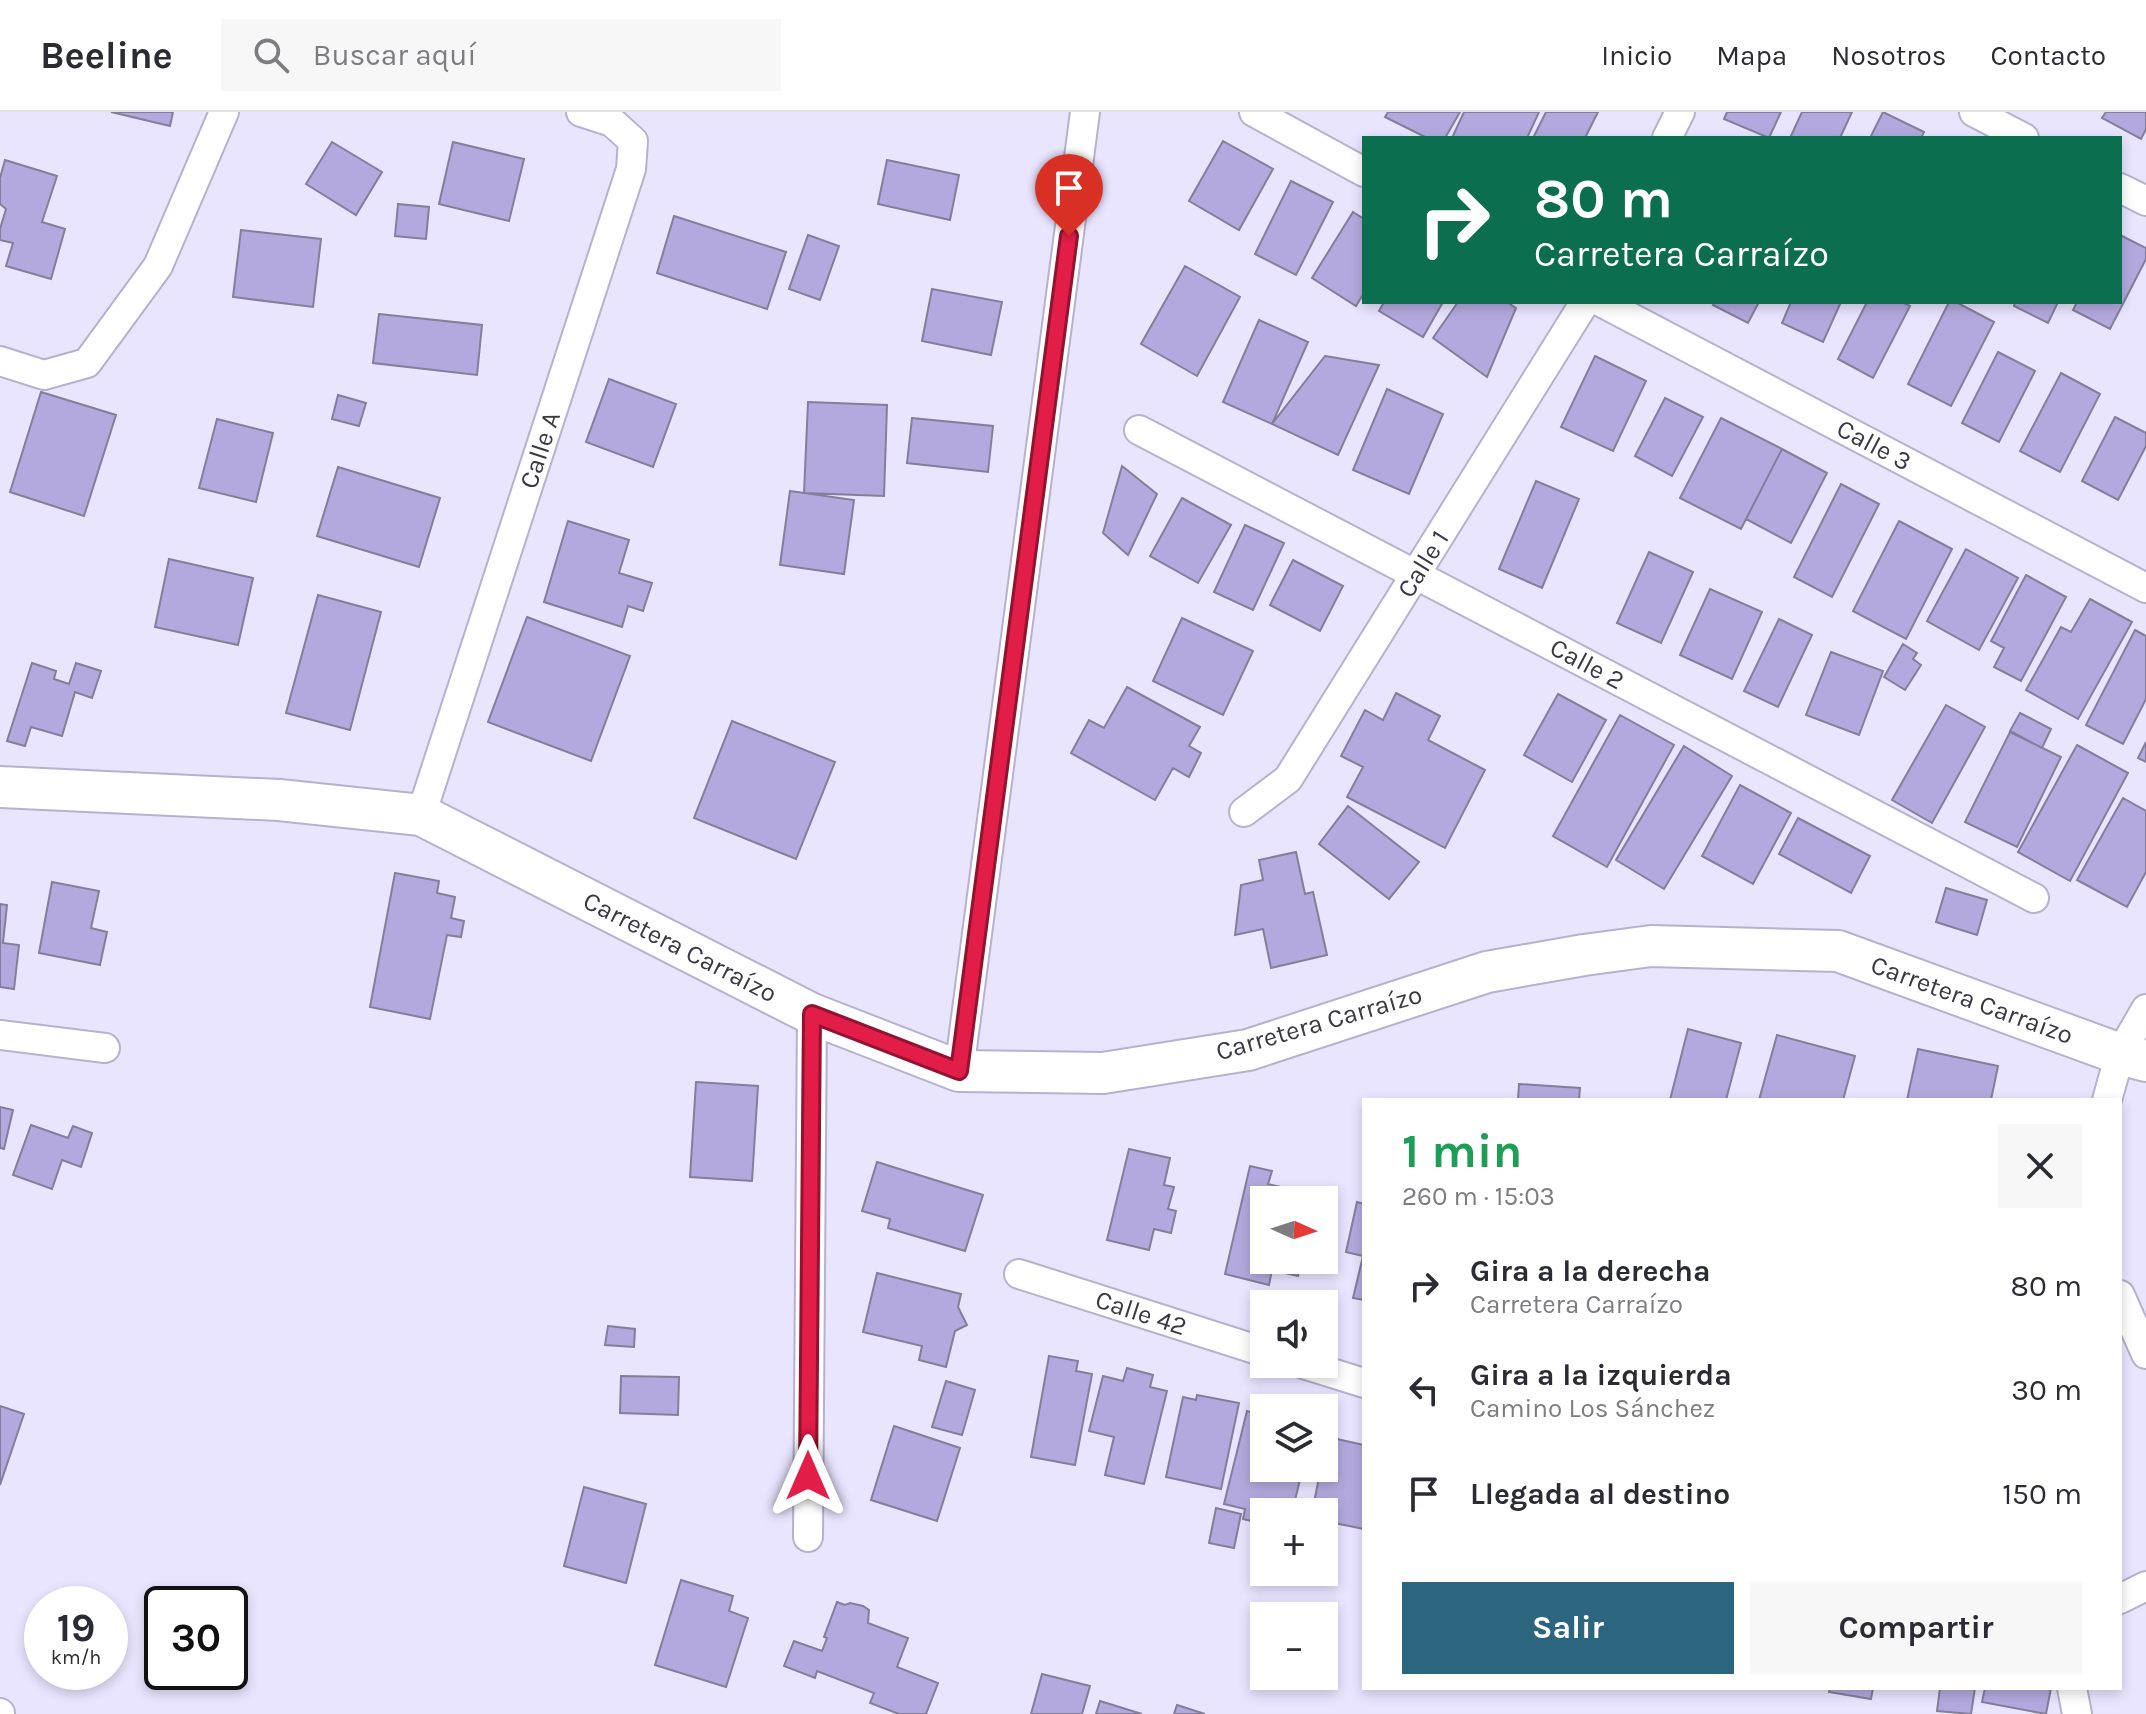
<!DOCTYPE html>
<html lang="es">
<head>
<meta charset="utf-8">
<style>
	:root { --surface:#fff; --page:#f7f7f7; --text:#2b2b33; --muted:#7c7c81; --line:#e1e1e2; --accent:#2c657e }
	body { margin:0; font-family:Karla,sans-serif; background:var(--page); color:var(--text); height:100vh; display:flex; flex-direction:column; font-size:30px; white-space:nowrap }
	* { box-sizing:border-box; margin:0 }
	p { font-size:26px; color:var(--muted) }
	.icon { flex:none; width:44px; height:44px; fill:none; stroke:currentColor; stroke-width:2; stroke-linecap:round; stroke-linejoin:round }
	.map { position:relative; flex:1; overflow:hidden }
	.side { position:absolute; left:1362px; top:986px; width:760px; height:592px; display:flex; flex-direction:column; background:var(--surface); border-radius:0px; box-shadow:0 4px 12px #0003 }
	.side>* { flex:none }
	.banner { position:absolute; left:1362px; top:24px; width:760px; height:168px; border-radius:0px; box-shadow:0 4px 12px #0003; background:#0b6e4f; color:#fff; overflow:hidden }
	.needle { width:52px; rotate:93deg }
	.controls { position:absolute; left:1250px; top:1074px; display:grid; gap:16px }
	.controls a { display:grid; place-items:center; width:88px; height:88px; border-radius:0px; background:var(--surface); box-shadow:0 4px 12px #0003; font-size:40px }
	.speed { position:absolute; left:24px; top:1474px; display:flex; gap:16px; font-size:40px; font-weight:700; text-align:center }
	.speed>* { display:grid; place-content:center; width:104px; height:104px; border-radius:50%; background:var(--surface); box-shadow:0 4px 12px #0003; line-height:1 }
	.speed small { font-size:20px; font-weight:400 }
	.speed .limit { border:4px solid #111; border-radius:12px; background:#fff; color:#111 }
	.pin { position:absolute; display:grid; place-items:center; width:68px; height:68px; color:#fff; margin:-82px -34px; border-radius:50% 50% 50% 0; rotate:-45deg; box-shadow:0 0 8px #0007 }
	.pin .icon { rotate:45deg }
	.me { position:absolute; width:88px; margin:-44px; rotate:0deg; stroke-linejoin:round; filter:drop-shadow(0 0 6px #0008) }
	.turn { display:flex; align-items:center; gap:28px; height:168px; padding:0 40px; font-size:36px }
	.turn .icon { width:104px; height:104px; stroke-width:2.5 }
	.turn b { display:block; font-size:56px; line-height:68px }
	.round { display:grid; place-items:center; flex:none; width:84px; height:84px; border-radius:0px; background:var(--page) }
	.head { display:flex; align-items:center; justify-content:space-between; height:136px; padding:0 40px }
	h1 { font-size:48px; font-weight:700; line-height:60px; color:#1e9e55 }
	.button { display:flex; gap:16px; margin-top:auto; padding:16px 40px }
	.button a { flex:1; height:92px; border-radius:0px; background:var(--accent); color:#fff; font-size:32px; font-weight:700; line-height:92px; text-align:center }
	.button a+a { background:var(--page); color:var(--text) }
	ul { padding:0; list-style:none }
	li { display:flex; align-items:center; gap:24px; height:104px; padding:0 40px }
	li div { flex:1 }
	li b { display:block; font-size:30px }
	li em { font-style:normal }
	header { display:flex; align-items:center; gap:48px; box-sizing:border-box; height:112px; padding:0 40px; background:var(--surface); border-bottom:2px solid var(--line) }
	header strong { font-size:38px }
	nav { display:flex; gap:44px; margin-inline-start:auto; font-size:28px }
	.search { width:560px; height:72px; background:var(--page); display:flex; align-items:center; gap:20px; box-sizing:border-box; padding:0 28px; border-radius:0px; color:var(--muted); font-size:30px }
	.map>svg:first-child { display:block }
	.building { fill:#b4a9de; stroke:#847e9b; stroke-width:2 }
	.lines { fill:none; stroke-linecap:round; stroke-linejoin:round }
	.street-casing { stroke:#b6b1cf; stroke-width:32 }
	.secondary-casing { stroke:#b6b1cf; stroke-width:44 }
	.street { stroke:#fff; stroke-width:28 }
	.secondary { stroke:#fff; stroke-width:40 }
	.route-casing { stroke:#92132f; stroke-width:20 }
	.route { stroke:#e11d48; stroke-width:14 }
	.labels { text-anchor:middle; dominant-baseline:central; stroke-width:8; stroke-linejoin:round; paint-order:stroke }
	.street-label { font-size:26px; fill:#3a3844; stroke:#fff }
</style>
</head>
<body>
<header>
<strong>Beeline</strong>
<div class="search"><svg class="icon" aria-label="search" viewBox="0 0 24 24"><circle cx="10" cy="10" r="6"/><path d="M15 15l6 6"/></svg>Buscar aquí</div>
<nav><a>Inicio</a><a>Mapa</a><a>Nosotros</a><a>Contacto</a></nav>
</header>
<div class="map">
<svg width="2146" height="1602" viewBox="0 0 2146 1602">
	<rect width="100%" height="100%" fill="#e9e5ff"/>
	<!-- building -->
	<path class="building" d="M111,0H173L170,14Z
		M1388,0H1460L1445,26H1427L1385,5Z
		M1464,0H1539L1527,26H1452Z
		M1546,0H1598L1585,26H1533Z
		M1727,0H1781L1769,26L1724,7Z
		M1802,0H1852L1840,26H1790Z
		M1883,0L1924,20L1921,26H1870Z
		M2106,0H2146V17L2141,27L2102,6Z
		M1223,29L1273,57L1239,118L1189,89Z
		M332,30L382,60L356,103L306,72Z
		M453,30L524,47L509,109L439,92Z
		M5,48L57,64L42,110L65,117L51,167L6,154L13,131L0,128V117L6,97L0,92V66Z
		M887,48L959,63L950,108L878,92Z
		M1291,69L1333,90L1296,163L1255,142Z
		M398,92L429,95L426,127L395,124Z
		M1353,100L1364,107V181L1356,194L1312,166Z
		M674,104L786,140L767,197L657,161Z
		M241,118L321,127L313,195L233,185Z
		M808,123L839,134L820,188L789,177Z
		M2120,123L2146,136V147L2110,217L2073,198L2077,190H2120Z
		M1185,154L1240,185L1197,264L1141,232Z
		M932,177L1002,190L991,243L922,229Z
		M1384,190H1443L1423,225L1379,199Z
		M1458,190H1507L1516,196L1487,265L1433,226Z
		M1715,190H1759L1748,211L1713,193Z
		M1791,190H1841L1823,230L1782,211Z
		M1867,190H1902L1910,194L1873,266L1838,247Z
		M1949,190H1956L1994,210L1951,294L1908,272Z
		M2015,190H2058L2048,211L2014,194Z
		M379,202L482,213L477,263L373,251Z
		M1259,208L1308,230L1272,312L1223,290Z
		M1998,240L2035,259L1999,330L1962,311Z
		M1325,244L1379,253L1338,343L1272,312Z
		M1595,244L1646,269L1613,339L1561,315Z
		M2061,261L2100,282L2060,360L2020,339Z
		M609,267L676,292L653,355L586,330Z
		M1387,277L1443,302L1409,382L1353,358Z
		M41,280L116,303L84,404L10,380Z
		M338,283L366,291L359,314L332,307Z
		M1665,286L1703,305L1672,364L1635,344Z
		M808,290L887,293L884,384L804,381Z
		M2115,305L2146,321V334L2118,388L2082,369Z
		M912,306L993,314L988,360L907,351Z
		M1721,306L1782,337L1741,417L1680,386Z
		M217,307L273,321L256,390L199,376Z
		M1782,337L1827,361L1791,431L1746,407Z
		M1122,354L1157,382L1128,443L1103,421Z
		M338,355L440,386L419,455L317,424Z
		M1536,369L1579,387L1542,476L1499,457Z
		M1841,372L1879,392L1832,485L1794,465Z
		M790,379L854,388L844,462L780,453Z
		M1182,386L1231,413L1198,471L1150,444Z
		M568,409L629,428L619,461L652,471L643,499L628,494L622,515L544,490Z
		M1899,409L1952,437L1906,527L1853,499Z
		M1245,413L1284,431L1253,498L1214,480Z
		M1966,437L2018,466L1979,538L1927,509Z
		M1649,440L1693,460L1661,531L1617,511Z
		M169,447L253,466L238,533L155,515Z
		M1293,448L1343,474L1320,519L1270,493Z
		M2026,463L2066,485L2021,569L1994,555L2004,536L1991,529Z
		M1710,477L1762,500L1732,567L1680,543Z
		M318,483L381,500L350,618L286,601Z
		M2090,487L2132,510L2078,607L2026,578L2061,515L2071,520Z
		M527,505L630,544L591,649L488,610Z
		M1182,506L1253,539L1223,603L1153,569Z
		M1779,507L1812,523L1778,595L1744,579Z
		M2135,518L2146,524V587L2123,632L2086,613Z
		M1903,532L1917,541L1913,547L1921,553L1905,578L1884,565Z
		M1831,540L1883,559L1859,623L1806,603Z
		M32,551L56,559L54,567L69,572L76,551L101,559L92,586L75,580L62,624L31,615L25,634L7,629Z
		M1127,575L1200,615L1189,634L1201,641L1189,665L1173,656L1155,688L1071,641L1089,608L1104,616Z
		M1396,581L1440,604L1428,628L1485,658L1445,736L1347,685L1363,655L1341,644L1365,598L1383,608Z
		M1558,582L1606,608L1572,670L1524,643Z
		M1946,593L1985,615L1932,711L1892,688Z
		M2020,601L2051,617L2042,636L2010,619Z
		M1620,603L1674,633L1607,755L1553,724Z
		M732,609L835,650L796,747L694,706Z
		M2010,620L2061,645L2017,735L1965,710Z
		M2146,630V650L2138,646Z
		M2077,633L2128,661L2070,769L2018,740Z
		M1684,634L1732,664L1664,777L1616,748Z
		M1740,673L1791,701L1753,772L1702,744Z
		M2123,686L2146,699V760L2127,795L2077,768Z
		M1348,694L1419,750L1389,787L1319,732Z
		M1798,706L1870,744L1851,781L1779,742Z
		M1296,740L1305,782L1313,780L1327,843L1271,856L1263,817L1235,823L1241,773L1263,768L1259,748Z
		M395,761L439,769L437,781L455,785L451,806L464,809L461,825L447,823L430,907L370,895Z
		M52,770L99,779L91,816L107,820L100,853L39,841Z
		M1946,776L1987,788L1977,823L1936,810Z
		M0,792L7,793L3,831L19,833L14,877L0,875Z
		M1688,917L1741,931L1726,988H1670Z
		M1777,923L1855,944L1843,988H1759Z
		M1918,937L1998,954L1991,988H1907Z
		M696,970L758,974L752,1069L690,1065Z
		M1519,972L1580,976L1579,988H1518Z
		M0,995L13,998L4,1037L0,1036Z
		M31,1013L68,1026L73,1014L92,1021L81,1055L62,1048L52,1077L13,1063Z
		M1129,1037L1170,1046L1164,1073L1174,1075L1168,1097L1176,1099L1171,1121L1154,1117L1149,1138L1107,1128Z
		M877,1050L983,1083L965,1139L888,1116L890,1107L862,1099Z
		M1250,1054L1272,1059L1268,1072L1315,1083L1314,1088H1264V1148H1301L1298,1164L1272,1158L1269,1173L1225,1162Z
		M1357,1090L1364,1092V1188L1353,1186L1363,1144L1346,1140Z
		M877,1161L961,1182L958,1195L967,1213L955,1219L946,1255L919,1248L922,1234L863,1220Z
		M608,1214L635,1217L634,1235L605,1233Z
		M1049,1244L1078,1249L1076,1259L1092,1262L1075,1353L1031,1345Z
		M1127,1256L1153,1263L1150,1275L1167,1279L1144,1372L1105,1363L1114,1325L1089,1319L1103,1264L1123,1269Z
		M621,1264L679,1265L678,1303L620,1301Z
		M946,1269L975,1278L962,1323L932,1315Z
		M1197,1283L1239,1291L1221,1377L1166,1365L1183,1285L1196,1288Z
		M0,1294L24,1302L0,1373Z
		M1247,1299L1264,1304V1356H1303L1292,1400H1264V1412L1243,1407L1245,1397L1224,1392Z
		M894,1314L960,1336L937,1409L871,1388Z
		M1328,1325L1364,1333V1417L1324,1409V1400H1312L1321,1356H1324Z
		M584,1375L646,1392L626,1471L564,1454Z
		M1216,1396L1241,1402L1234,1436L1209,1431Z
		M681,1468L733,1484L729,1499L748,1506L726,1575L655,1553Z
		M837,1490L845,1493L850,1491L863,1494L869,1498L868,1511L908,1526L897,1555L938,1571L926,1602H899L870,1591L874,1581L817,1559L815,1566L784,1554L794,1529L822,1539L827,1526L824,1525Z
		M1042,1562L1090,1574L1082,1602H1031Z
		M1830,1576H1873L1871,1587L1829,1580Z
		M1940,1576H1975L1971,1602L1937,1599Z
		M1985,1576H2051L2046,1602L1982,1590Z
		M1100,1589L1142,1602H1096Z
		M1177,1593L1205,1602H1174Z"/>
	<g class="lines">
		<!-- street casing -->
		<g class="street-casing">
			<path id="street" d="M1254,0L1364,60
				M1974,0L2024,26
				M1667,26L1680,0
				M2120,76L2146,89
				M1601,190L2146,476
				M0,249L44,263L87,251L158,154L224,0
				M1139,318L2034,786
				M1244,700L1288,667L1585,190
				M421,703L631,57L633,29L612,10L581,0
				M0,923L105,936
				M959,959L1085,0
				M2107,988L2120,942L2146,897
				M1019,1162L1264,1240
				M2120,1183L2146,1242
				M1303,1252L1364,1271
				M808,1425L812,902
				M2120,1487L2146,1474
				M2072,1576L2077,1602
				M0,1601V1602"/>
		</g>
		<!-- secondary casing -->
		<g class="secondary-casing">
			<path id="secondary" d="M0,675L279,688L421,703L812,902L959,959L1103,961L1248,938L1487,860L1584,843L1651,834L1838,839L2120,942L2146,949"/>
		</g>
		<!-- street -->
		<use href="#street" class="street"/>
		<!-- secondary -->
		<use href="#secondary" class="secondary"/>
	</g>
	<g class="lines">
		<!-- route casing -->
		<g class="route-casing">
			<path id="route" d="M808,1364L812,902L959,959L1069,124"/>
		</g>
		<!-- route -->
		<use href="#route" class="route"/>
	</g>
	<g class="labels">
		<!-- street labels -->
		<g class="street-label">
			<text transform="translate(1874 333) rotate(28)">Calle 3</text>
			<text transform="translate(540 338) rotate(-72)">Calle A</text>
			<text transform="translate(1423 452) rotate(-58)">Calle 1</text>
			<text transform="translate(1587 552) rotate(28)">Calle 2</text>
			<text transform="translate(680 835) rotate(27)">Carretera Carraízo</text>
			<text transform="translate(1972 888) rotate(20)">Carretera Carraízo</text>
			<text transform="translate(1319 911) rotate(-16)">Carretera Carraízo</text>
			<text transform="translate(1141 1201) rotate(18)">Calle 42</text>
		</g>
	</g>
</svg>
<div class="controls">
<a><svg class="needle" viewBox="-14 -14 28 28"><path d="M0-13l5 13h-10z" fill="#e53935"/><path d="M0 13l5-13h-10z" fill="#7c7c81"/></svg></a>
<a><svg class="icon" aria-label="sound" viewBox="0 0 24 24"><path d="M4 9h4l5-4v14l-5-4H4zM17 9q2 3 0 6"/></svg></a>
<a><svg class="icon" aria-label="layers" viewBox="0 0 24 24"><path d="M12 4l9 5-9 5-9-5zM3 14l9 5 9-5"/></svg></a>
<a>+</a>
<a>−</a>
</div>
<div class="speed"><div>19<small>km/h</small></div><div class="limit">30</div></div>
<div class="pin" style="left:1069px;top:124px;background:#d93025"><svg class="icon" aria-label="arrive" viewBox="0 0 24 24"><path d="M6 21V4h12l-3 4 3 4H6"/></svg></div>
<svg class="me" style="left:808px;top:1364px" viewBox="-20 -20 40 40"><path d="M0-17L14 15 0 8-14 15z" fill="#e11d48" stroke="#fff" stroke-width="4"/></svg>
<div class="banner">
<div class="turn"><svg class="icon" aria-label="right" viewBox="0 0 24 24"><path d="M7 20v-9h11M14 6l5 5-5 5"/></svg><div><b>80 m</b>Carretera Carraízo</div></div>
</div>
<section class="side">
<div class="head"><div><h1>1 min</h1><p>260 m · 15:03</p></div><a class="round"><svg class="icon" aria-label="close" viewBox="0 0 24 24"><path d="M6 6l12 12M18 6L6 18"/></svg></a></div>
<ul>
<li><svg class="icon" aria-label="right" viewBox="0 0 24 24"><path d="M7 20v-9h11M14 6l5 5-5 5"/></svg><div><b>Gira a la derecha</b><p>Carretera Carraízo</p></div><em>80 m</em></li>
<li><svg class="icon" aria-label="left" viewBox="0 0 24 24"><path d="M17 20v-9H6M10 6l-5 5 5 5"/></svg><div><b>Gira a la izquierda</b><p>Camino Los Sánchez</p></div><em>30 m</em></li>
<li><svg class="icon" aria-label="arrive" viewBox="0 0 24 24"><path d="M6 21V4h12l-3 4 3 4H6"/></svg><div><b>Llegada al destino</b></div><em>150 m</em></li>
</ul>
<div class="button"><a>Salir</a><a>Compartir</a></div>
</section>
</div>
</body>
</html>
